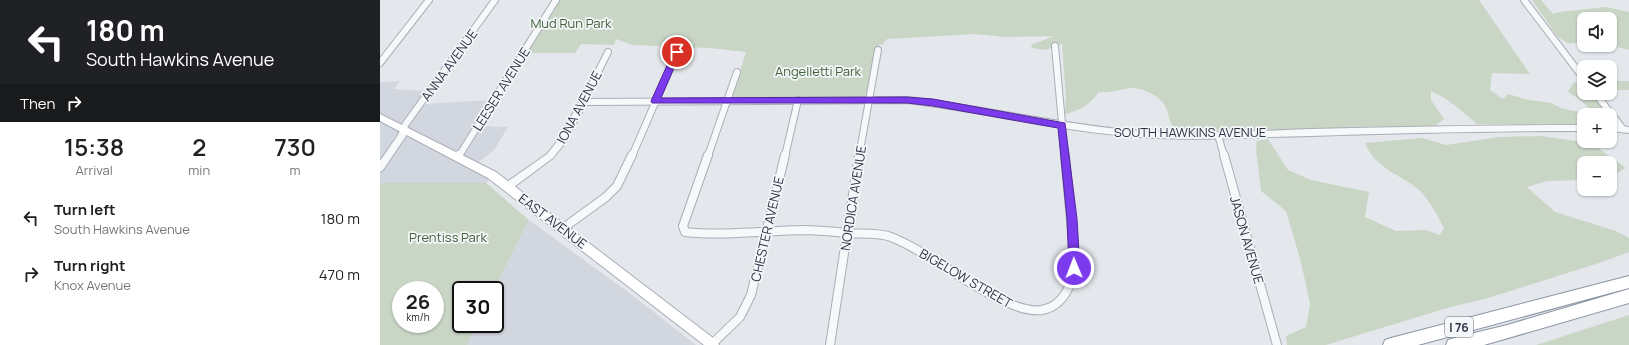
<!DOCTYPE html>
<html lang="en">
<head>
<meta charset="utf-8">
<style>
	:root { --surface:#fff; --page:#f2f2f2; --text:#202124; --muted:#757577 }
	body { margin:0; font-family:Manrope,sans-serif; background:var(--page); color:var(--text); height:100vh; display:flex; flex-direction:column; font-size:15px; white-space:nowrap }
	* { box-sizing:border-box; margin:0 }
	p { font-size:13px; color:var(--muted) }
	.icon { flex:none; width:22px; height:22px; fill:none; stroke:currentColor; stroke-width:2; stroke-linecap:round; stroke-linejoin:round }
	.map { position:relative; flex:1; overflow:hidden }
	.details { display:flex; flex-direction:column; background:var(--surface); width:380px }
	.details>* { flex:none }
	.banner { background:#202124; color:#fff; overflow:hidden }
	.controls { position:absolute; left:1197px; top:12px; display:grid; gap:8px }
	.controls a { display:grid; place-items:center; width:40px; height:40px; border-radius:8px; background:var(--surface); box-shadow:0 1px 3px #0004; font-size:20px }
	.speed { position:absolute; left:12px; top:281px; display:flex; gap:8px; font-size:20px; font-weight:700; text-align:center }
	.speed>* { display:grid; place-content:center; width:52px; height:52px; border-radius:50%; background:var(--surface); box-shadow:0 1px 3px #0004; line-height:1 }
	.speed small { font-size:10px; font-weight:400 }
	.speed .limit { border:2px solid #111; border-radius:6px; background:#fff; color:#111 }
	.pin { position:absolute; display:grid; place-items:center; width:34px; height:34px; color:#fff; margin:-17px; border:2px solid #fff; border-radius:50%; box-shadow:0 1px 4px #0007 }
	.me { position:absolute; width:44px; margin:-22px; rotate:359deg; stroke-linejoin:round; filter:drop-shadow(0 0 3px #0008) }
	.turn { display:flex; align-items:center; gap:14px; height:84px; padding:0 20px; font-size:18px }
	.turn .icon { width:52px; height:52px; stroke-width:2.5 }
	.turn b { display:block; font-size:28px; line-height:34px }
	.then { display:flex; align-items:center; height:38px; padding:0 20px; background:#0003; gap:8px; font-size:15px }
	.eta { display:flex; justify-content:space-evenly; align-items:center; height:68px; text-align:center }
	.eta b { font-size:24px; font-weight:600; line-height:28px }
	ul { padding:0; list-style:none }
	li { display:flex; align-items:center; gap:12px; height:56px; padding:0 20px }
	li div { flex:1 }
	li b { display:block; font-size:15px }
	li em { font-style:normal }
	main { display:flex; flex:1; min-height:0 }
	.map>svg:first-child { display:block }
	.built { fill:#d2d6de }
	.green { fill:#c9d6c5; fill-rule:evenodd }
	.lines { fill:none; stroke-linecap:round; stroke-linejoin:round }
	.minor-far1-casing { stroke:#a9aeb7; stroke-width:8 }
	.minor-casing { stroke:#a9aeb7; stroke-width:10 }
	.tertiary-casing { stroke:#a9aeb7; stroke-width:2 }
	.secondary-casing { stroke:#a9aeb7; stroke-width:2 }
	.motorway-casing { stroke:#8b94a3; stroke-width:2 }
	.minor-far1 { stroke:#f7f8fa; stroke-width:6 }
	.minor { stroke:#f7f8fa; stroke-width:8 }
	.tertiary { fill:#f7f8fa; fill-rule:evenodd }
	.secondary { fill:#fff; fill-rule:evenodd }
	.motorway { fill:#fff; fill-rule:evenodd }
	.route { fill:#7c3aed; stroke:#51269a }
	.labels { text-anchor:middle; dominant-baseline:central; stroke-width:3.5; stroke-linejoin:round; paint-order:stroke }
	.shield { fill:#f4f6f9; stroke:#676e7b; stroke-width:1 }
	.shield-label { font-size:12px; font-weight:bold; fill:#2b3445 }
	.park-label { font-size:13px; fill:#3f6138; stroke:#f4f6f9 }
	.street-label { font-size:13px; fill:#2b3445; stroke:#f4f6f9 }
</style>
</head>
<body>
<main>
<section class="details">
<div class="banner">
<div class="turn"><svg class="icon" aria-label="left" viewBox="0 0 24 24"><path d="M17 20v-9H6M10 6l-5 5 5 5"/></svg><div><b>180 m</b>South Hawkins Avenue</div></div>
<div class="then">Then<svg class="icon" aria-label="right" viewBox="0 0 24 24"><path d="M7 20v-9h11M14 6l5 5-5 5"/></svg></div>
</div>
<div class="eta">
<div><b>15:38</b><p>Arrival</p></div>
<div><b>2</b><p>min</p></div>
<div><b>730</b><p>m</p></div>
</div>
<ul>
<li><svg class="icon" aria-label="left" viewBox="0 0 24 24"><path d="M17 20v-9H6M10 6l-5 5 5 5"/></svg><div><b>Turn left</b><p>South Hawkins Avenue</p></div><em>180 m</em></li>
<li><svg class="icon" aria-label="right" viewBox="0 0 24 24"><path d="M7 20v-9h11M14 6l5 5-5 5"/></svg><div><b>Turn right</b><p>Knox Avenue</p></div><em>470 m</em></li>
</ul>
</section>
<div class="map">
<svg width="1249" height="345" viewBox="0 0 1249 345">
	<rect width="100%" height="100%" fill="#e4e7ec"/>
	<!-- built -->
	<path class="built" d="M20,81L14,89L50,91L41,104L114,100L98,126L128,127L114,150L95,165L112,175L106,183H0V82Z
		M149,220L252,295L316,345H86L97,324H115L114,290Z"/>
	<!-- green -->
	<path class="green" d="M178,0H1099L1150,74L1112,73L1110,90L1123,99L1128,94L1149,100L1171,103L1181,108L1203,113L1209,108L1199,99L1188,92L1193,83L1202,81L1204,93H1211L1227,115H1204V124H1097C1082,111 1069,99 1051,91V100L1064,119L1053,127L826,131L825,128H795C787,120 790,115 785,106C781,96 760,87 750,88C739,90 730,93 719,92C710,105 700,110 685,114L686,97L682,44L666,50L652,48L651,45L674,36L624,37L595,34L507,39L503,44L497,46L488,92L484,97L352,98L366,52L330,48L252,45L236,39L234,45L201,44L195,53H145Z
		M1152,0H1161L1173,14L1179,12L1226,7L1249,12V50L1229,45L1230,19H1204V44L1187,43L1177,36Z
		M1230,81H1249V90H1230Z
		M1160,136L1211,143L1246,168L1230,177V163H1204V180L1167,181L1147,187L1175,212L1236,231L1249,238V252L1222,262L1108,298L1067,308L946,345H907L906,336L926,327L930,304L921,262L906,211L881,191L876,150L877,141L888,139L908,170L931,180L989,192L985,217L1016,231L1045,230L1060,235L1064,228C1057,215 1049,199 1038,189C1019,174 995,168 985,143L1042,138L1066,145L1119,137Z
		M0,183H106L149,220L114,290H81V324H97L87,345H0ZM21,290H55V324H21Z
		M1249,315V345H1156Z"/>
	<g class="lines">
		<!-- minor-far1 casing -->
		<g class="minor-far1-casing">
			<path id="minor-far1" d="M1144,0L1204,79
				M675,46L685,156
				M0,63L49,0
				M1215,93L1243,129
				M203,102L228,52
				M24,130L25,125L115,0
				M838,135L844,156
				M79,156L176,0
				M252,156L297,52
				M328,156L357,72
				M405,156L418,100
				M479,156L498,50"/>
		</g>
		<!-- minor casing -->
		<g class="minor-casing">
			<path id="minor" d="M328,155L303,226L305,232C344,236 384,231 423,230C438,230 454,232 469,233C481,234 496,233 508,236C550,250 624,316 662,310C684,306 693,283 695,264L685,155
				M844,155L897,345
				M78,157L79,155
				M182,229L226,197L237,186L252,155
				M332,344L360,317L371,295L405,155
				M450,345L479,155"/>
		</g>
		<!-- tertiary casing -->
		<g class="tertiary-casing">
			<path id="tertiary" d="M527,97C605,106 682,125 760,131C817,135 874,131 931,129C1022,127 1113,125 1204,125V131C1113,131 1022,133 931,136C874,137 817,141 760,137C682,132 605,112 527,103L206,105L185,143L173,158L130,190H124L122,187L124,184L167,154L179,139L200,100L203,99Z
				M1230,125L1249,127V133L1230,131Z
				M24,127L28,130L26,136L3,170L0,172V161L18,135L21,128Z"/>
		</g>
		<!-- secondary casing -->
		<g class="secondary-casing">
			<path id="secondary" d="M0,114L116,172L337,341L339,345H324L108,178L0,121Z"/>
		</g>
		<!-- motorway casing -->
		<g class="motorway-casing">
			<path id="motorway" d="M1249,276V288L1038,345H1003L1005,340L1011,338Z
				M1249,289V303L1104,345H1066L1068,340L1074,338L1127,325Z"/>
		</g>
		<!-- minor-far1 -->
		<use href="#minor-far1" class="minor-far1"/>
		<!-- minor -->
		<use href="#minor" class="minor"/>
		<!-- tertiary -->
		<use href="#tertiary" class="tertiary"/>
		<!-- secondary -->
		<use href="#secondary" class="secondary"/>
		<!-- motorway -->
		<use href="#motorway" class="motorway"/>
	</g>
	<!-- route -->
	<path class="route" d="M297,49L301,52L281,98L527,97L553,99L685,123L697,219L700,268L698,271L694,273L689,268L687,219L678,128L553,106L527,103H272L271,101L293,52Z"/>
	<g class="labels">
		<!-- shield labels -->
		<rect class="shield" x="1065" y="317" width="28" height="20" rx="3"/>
		<g class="shield-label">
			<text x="1079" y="327">I 76</text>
		</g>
		<!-- park labels -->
		<g class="park-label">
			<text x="191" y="23">Mud Run Park</text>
			<text x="438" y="71">Angelletti Park</text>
			<text x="68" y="237">Prentiss Park</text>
		</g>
		<!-- street labels -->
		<g class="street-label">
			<text transform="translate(69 65) rotate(-54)">ANNA AVENUE</text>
			<text transform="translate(121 89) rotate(-58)">LEESER AVENUE</text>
			<text transform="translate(199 107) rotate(-62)">IONA AVENUE</text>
			<text x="810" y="132">SOUTH HAWKINS AVENUE</text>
			<text transform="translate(473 198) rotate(-81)">NORDICA AVENUE</text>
			<text transform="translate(173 221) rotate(37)">EAST AVENUE</text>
			<text transform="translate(387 229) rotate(-77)">CHESTER AVENUE</text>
			<text transform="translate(867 240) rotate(74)">JASON AVENUE</text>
			<text transform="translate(586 278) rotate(30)">BIGELOW STREET</text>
		</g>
	</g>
</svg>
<div class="controls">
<a><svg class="icon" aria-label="sound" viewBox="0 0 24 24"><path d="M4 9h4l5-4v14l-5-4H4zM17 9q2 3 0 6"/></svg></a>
<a><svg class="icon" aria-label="layers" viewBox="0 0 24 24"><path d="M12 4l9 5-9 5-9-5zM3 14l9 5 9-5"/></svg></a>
<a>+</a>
<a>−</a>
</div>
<div class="speed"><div>26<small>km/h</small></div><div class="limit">30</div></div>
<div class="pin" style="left:297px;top:52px;background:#d93025"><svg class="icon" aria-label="arrive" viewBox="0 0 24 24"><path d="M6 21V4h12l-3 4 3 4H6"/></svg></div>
<svg class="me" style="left:694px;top:268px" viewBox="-20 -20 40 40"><circle r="17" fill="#7c3aed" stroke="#fff" stroke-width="3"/><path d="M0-11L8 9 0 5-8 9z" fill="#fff"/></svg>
</div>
</main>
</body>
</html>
